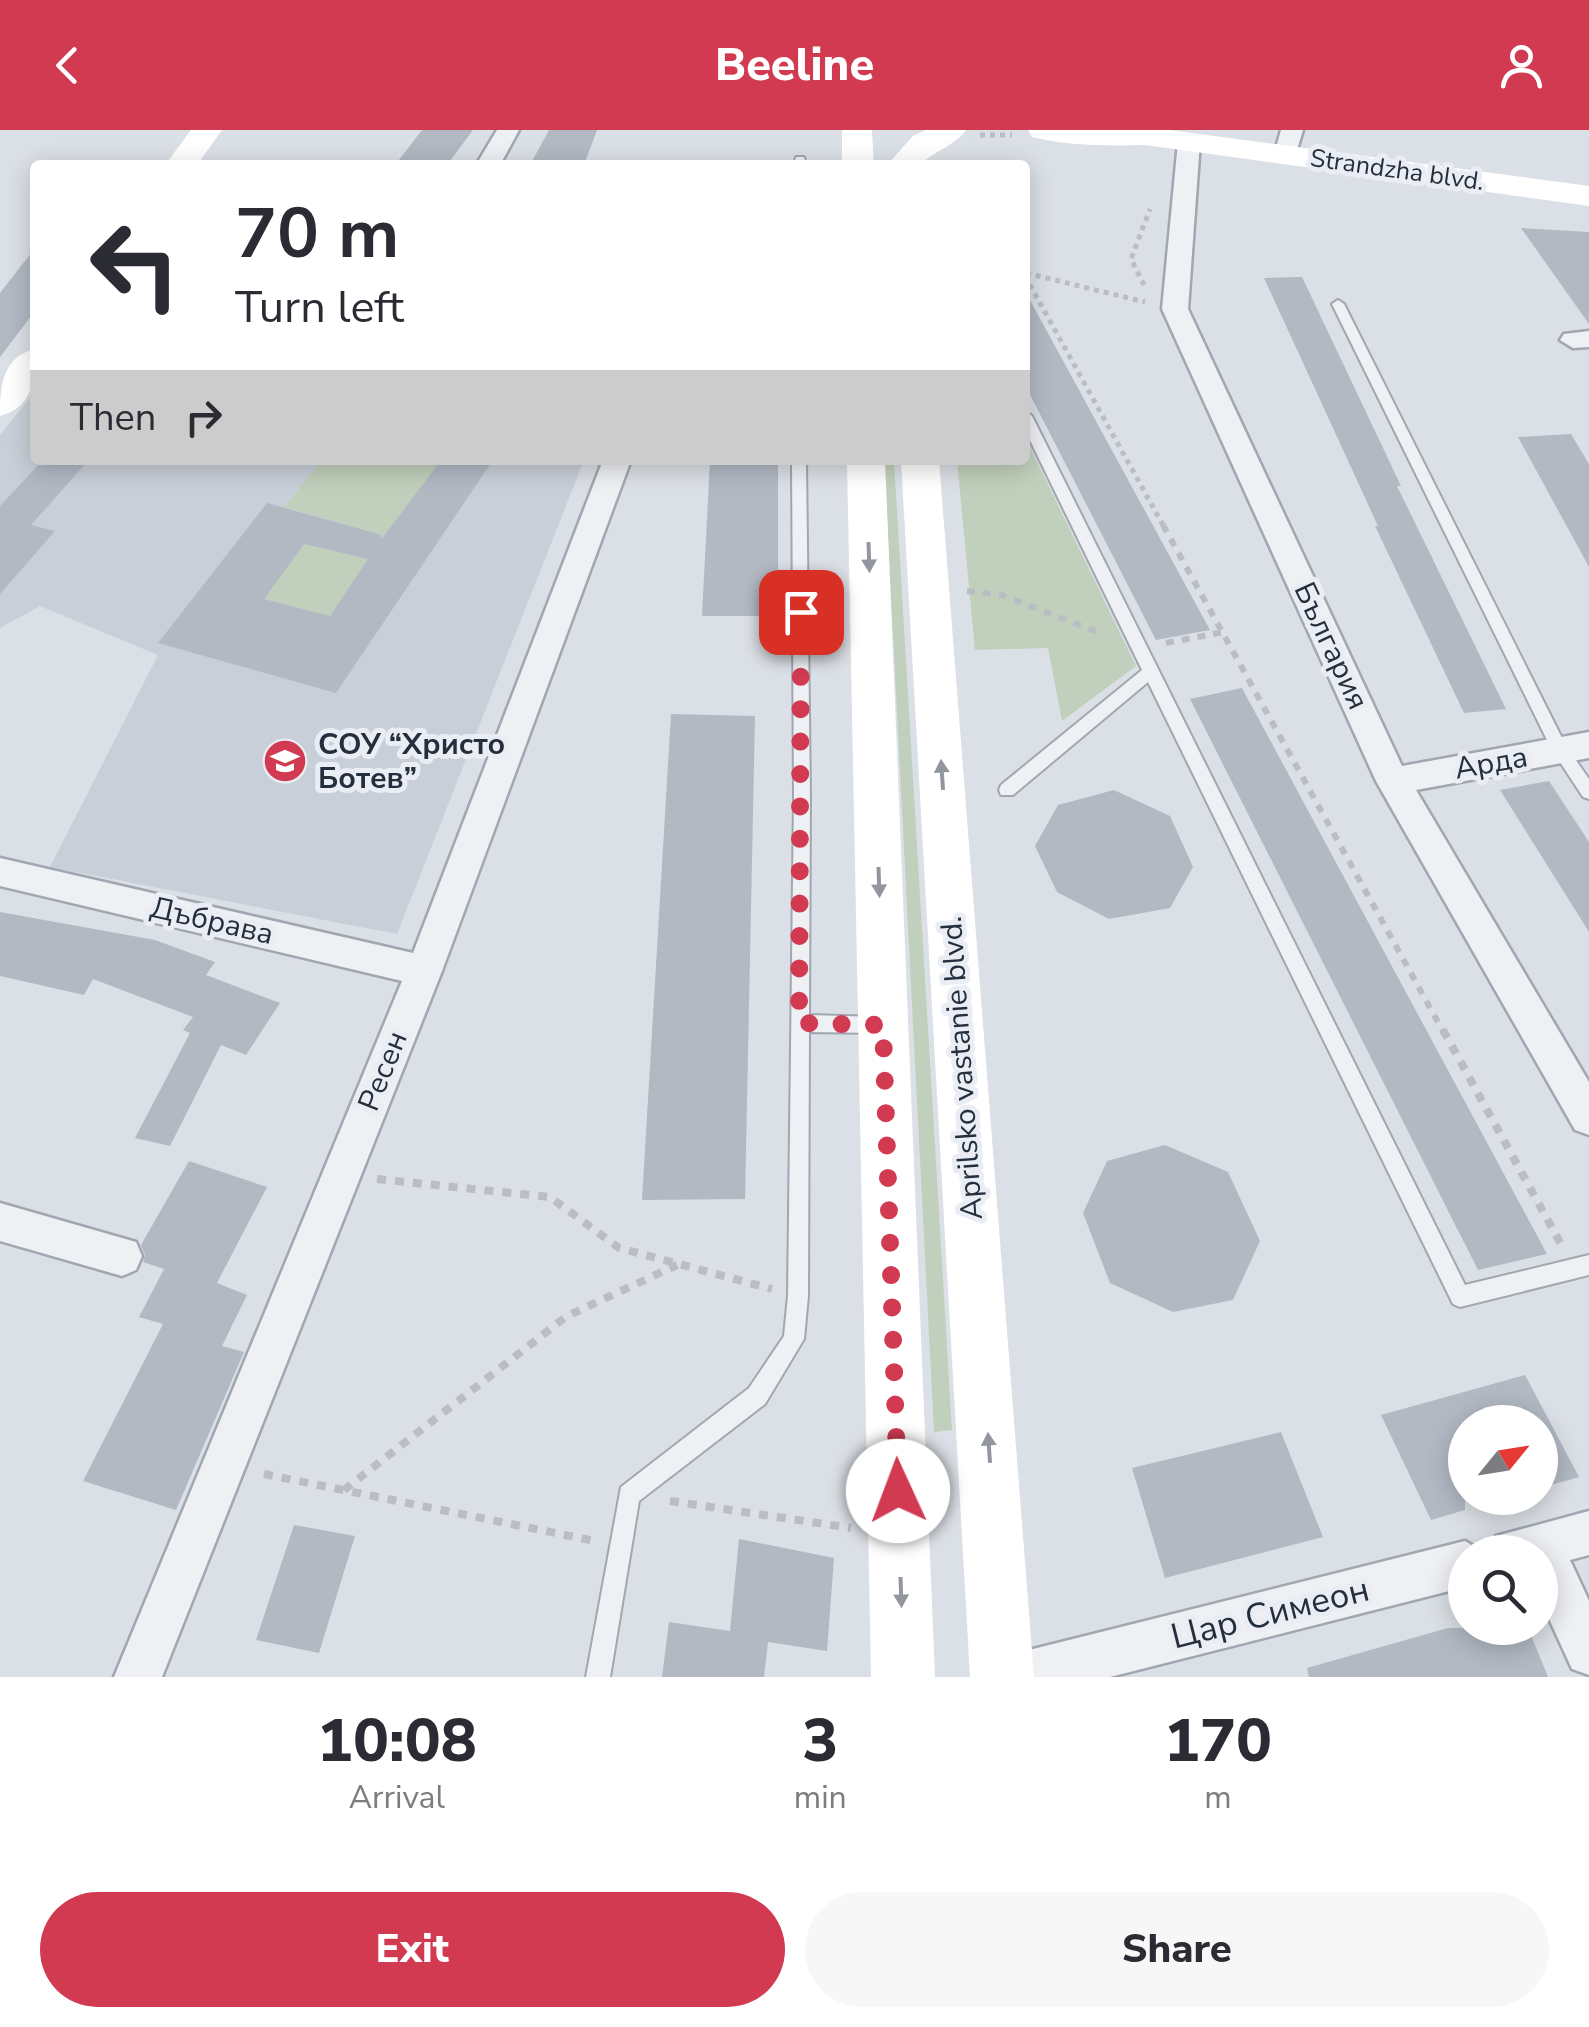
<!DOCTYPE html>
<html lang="en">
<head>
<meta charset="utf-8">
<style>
	:root { --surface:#fff; --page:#f7f7f7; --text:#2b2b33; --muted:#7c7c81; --accent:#d13a51 }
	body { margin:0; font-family:"Nunito Sans",sans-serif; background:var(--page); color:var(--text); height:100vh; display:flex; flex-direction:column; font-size:38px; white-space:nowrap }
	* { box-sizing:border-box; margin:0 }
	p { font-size:32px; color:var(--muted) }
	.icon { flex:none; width:55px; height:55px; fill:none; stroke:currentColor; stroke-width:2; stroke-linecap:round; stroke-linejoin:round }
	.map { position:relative; height:1547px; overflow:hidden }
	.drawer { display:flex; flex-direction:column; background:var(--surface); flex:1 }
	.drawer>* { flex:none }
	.guide { position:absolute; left:30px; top:30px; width:1000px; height:305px; border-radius:10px; box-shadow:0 5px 25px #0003; background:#fff; color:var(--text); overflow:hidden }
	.needle { width:65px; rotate:60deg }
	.buttons { position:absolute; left:1448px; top:1275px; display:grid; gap:20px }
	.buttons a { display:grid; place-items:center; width:110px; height:110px; border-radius:50%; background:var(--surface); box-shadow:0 5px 25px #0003; font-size:50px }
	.pin { position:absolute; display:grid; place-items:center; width:85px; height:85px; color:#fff; margin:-42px; border-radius:20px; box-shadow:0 5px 15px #0006 }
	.me { position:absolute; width:110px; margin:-55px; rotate:358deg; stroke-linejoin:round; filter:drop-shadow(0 0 8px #0008) }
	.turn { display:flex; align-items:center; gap:35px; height:210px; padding:0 40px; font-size:45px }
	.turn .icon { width:130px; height:130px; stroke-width:2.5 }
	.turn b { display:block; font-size:70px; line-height:85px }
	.then { display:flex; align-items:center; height:95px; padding:0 40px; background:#0003; gap:20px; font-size:38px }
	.eta { display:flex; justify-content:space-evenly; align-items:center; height:170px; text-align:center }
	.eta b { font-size:60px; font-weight:800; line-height:70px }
	.primary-button { display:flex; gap:20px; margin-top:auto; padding:20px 40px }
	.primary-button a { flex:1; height:115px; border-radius:60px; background:var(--accent); color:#fff; font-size:40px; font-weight:800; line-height:115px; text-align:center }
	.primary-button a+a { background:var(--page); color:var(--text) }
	header { display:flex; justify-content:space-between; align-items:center; height:130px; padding:0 40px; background:var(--accent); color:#fff; font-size:45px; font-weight:800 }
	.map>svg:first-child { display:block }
	.built { fill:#c9cfd8 }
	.green { fill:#c1d0bc }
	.building { fill:#b2b9c3; fill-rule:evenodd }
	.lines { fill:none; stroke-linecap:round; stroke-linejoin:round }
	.lane-casing { stroke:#a1a7b0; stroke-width:4 }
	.street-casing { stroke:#a1a7b0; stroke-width:5 }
	.path-far2 { stroke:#babec4; stroke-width:5; stroke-dasharray:5 5; stroke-linecap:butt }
	.path-far1 { stroke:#babec4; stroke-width:6; stroke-dasharray:8 8; stroke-linecap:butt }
	.path { stroke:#babec4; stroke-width:8; stroke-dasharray:9 9; stroke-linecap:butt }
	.lane { fill:#eef0f4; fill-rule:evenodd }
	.street { fill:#eef0f4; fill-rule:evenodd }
	.secondary { fill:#fff; fill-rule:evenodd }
	.oneway { fill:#92969e }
	.route { stroke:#d13a51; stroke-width:18; stroke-dasharray:0 32.4 }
	.labels { text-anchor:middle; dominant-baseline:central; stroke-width:10; stroke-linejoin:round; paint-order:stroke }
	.far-street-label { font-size:25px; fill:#252e3c; stroke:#eaeef4 }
	.street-label { font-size:30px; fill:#252e3c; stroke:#eaeef4 }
	.poi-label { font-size:30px; font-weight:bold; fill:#252e3c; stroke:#eaeef4; text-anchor:start }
	.near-street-label { font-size:35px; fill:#252e3c; stroke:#eaeef4 }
</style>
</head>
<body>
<header><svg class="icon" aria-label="back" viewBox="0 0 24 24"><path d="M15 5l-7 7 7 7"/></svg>Beeline<svg class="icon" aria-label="person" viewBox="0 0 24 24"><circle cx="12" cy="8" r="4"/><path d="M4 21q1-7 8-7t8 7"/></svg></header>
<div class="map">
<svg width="1589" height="1547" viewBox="0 0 1589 1547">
	<rect width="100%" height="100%" fill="#dbe0e6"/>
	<!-- built -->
	<path class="built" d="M35,262V330H584L397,804L50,737L158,525L40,476L0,498V305Z"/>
	<!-- green -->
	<path class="green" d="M1025,307L1136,536L1062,591L1048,518L975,520L957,330H1025Z
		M322,330H434L440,332L386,406L284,377Z
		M884,330H894L952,1300L934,1302Z
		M304,414L368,429L330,486L264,469Z"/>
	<!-- building -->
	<path class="building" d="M422,0H473L447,35H395Z
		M549,0H597L584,35H530Z
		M1521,98L1589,102V194Z
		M35,118V181L0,227V163Z
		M1302,147L1401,356H1397L1506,579L1464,583L1375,396H1378L1264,148Z
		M1025,161L1210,500L1156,510L1025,255Z
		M1571,304L1589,334V437L1518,307Z
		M43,330H89L31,395L55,401L0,464V376Z
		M441,330H493L336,563L158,513L267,373L382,405L381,410ZM304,414L368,429L330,486L264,469Z
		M710,330H778V486H702Z
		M1242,558L1547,1124L1478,1140L1190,569Z
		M671,584L755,586L745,1069L642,1070Z
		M1549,651L1589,712V802L1500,660Z
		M1114,660L1170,686L1193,737L1170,778L1109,789L1057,762L1035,716L1058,675Z
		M0,782L155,810L215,832L206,845L280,873L246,925L221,915L170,1016L135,1008L190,903L183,900L193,887L93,849L84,865L0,846Z
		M1165,1015L1228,1042L1260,1111L1233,1170L1173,1182L1110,1153L1083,1083L1107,1031Z
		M189,1031L267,1057L217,1153L247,1165L222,1216L244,1222L176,1380L83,1351L163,1194L139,1187L164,1139L143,1132L145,1125L141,1115Z
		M1525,1245L1579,1347L1540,1358V1292H1465V1380L1431,1390L1381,1285Z
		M1281,1302L1323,1407L1165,1448L1132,1338Z
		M294,1395L355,1406L319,1523L256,1510Z
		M739,1409L834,1428L827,1521L768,1512L764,1547H662L669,1492L730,1501Z
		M1448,1498H1528L1548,1547H1309L1307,1538Z"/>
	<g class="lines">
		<!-- lane casing -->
		<g class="lane-casing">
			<path id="lane" d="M796,27H804L806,35H794Z
				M1338,170L1344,174L1566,616L1589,649V669L1583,667L1552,620L1332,174Z
				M1025,281L1032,286L1465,1155L1589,1125V1145L1460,1177L1453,1174L1148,552L1013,665H1001L999,660L1001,655L1142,540L1025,300Z
				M792,330H806L810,667L809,885L879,887L886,889L888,895L886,901L879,903L809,902L808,1166L804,1209L765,1274L639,1371L610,1547H586L621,1357L749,1258L784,1206L788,1166L794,667Z"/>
		</g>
		<!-- street casing -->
		<g class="street-casing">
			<path id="street" d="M497,0H519L500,35H476Z
				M1281,0H1303L1294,30H1278L1274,25Z
				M1189,5L1200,12L1188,179L1402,636L1589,602V628L1416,660L1589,952V1005L1575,1000L1376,651L1162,179L1178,12Z
				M1589,201V217L1573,218L1560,210L1564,204Z
				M603,330H631L442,841L162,1547H114L402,851L0,756V728L413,823Z
				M0,1073L136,1112L142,1126L136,1140L122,1146L0,1111Z
				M1589,1381V1425L1570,1430L1589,1471V1545L1572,1539L1540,1469V1422H1489L1496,1406Z
				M1465,1411L1483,1422H1465V1457L1110,1547H993L1000,1530L1017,1523Z"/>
		</g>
		<!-- path-far2 -->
		<path class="path-far2" d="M980,5H1012
			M1026,143L1145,172
			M1025,146L1164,397
			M1144,155L1131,129L1150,79"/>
		<!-- path-far1 -->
		<path class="path-far1" d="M1163,395L1444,903
			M967,461L1002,465L1102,504
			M1166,513L1224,502"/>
		<!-- path -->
		<path class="path" d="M1443,900L1562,1116
			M377,1049L550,1067L619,1118L772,1159
			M264,1344L595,1411
			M344,1360L567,1186L677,1135
			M670,1371L851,1398"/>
		<!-- lane -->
		<use href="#lane" class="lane"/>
		<!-- street -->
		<use href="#street" class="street"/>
		<!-- secondary -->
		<path class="secondary" d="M191,0H222L197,35H165Z
			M842,0H872L874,35H842Z
			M926,0H966C956,15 934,21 920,35H887L913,6Z
			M1028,0H1170L1589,56V76L1145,15C1107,16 1069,16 1032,7Z
			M35,219C35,248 34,277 0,286C0,257 2,227 35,219Z
			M847,330H885L935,1547H871Z
			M901,330H939L1034,1547H970Z"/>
	</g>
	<!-- one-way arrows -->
	<defs><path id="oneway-solid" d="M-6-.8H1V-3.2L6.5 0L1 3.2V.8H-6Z" transform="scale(2.5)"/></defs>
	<g class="oneway">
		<use href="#oneway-solid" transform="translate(869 427) rotate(88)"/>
		<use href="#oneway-solid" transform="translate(942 645) rotate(-94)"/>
		<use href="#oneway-solid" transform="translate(879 752) rotate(88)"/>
		<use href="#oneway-solid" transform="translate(989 1318) rotate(-94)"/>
		<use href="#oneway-solid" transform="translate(901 1462) rotate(88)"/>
	</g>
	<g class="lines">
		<!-- route -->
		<path class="route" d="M801,482L799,893L883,895L898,1361"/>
	</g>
	<!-- icons -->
	<defs>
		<g id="school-disc" transform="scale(2.25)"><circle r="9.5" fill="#d13a51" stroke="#eaeef4"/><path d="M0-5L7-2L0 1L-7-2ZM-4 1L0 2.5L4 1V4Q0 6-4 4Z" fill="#fff"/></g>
	</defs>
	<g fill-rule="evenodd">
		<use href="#school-disc" x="285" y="631"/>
	</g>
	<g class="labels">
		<!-- far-street labels -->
		<g class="far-street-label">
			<text transform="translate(1397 40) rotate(8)">Strandzha blvd.</text>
		</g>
		<!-- street labels -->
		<g class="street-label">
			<text transform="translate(1331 516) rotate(65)">България</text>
			<text transform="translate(1491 633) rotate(-10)">Арда</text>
			<text transform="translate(212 791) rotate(13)">Дъбрава</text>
			<text transform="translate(962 938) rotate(-94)">Aprilsko vastanie blvd.</text>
			<text transform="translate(383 941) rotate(-68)">Ресен</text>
		</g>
		<!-- poi labels -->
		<g class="poi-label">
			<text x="318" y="614">СОУ “Христо<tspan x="318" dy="34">Ботев”</tspan></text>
		</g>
		<!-- near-street labels -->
		<g class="near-street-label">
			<text transform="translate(1270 1483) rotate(-14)">Цар Симеон</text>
		</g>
	</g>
</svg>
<div class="buttons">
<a><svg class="needle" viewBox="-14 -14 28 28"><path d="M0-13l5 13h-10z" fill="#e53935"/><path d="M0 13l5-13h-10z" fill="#7c7c81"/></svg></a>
<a><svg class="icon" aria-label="search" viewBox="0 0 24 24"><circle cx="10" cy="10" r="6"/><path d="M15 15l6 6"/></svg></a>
</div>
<div class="pin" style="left:801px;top:482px;background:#d93025"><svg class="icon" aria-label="arrive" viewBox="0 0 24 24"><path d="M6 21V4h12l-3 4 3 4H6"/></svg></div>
<svg class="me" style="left:898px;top:1361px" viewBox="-20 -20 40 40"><circle r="19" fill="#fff"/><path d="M0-13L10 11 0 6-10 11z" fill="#d13a51"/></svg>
<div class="guide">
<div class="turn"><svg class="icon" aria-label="left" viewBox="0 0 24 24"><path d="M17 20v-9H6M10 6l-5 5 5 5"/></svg><div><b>70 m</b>Turn left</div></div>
<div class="then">Then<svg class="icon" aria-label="right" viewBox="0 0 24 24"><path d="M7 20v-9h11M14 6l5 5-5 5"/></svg></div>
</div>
</div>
<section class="drawer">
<div class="eta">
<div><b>10:08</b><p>Arrival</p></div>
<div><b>3</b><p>min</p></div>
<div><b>170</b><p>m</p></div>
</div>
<div class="primary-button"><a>Exit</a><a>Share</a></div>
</section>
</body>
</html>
